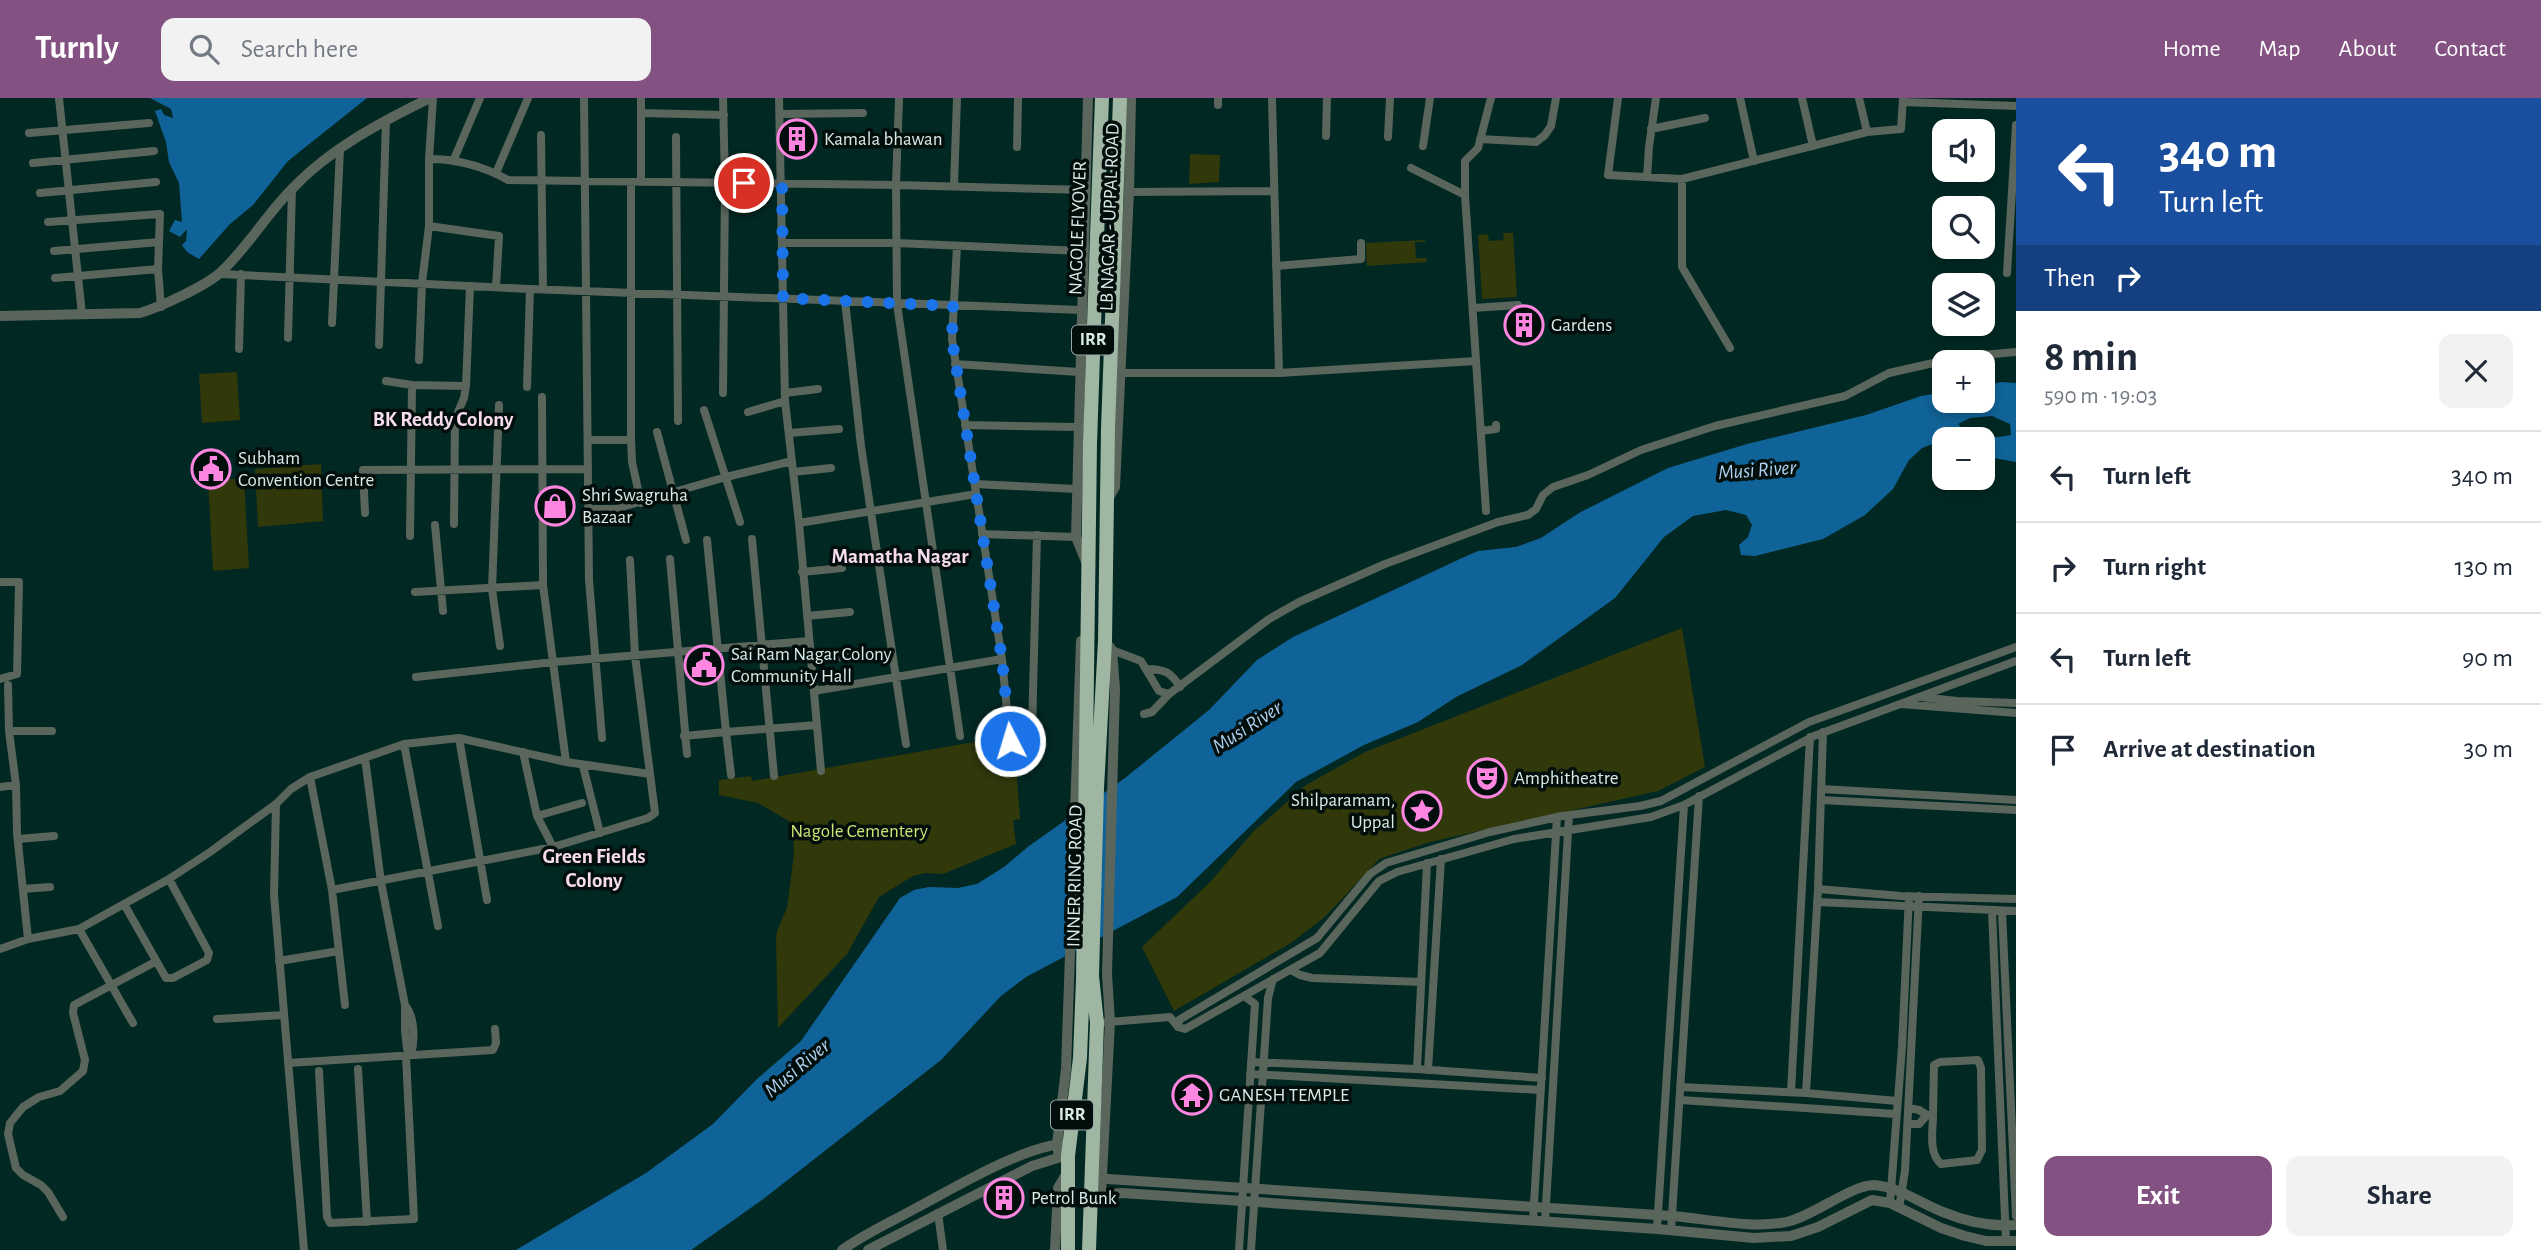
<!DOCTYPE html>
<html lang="en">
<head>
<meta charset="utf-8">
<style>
	:root { --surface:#fff; --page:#f2f2f3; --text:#1f2937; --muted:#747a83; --line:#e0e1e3; --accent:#835283 }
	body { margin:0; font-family:"Alegreya Sans",sans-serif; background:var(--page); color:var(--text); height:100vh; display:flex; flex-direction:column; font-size:26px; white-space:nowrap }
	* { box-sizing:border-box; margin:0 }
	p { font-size:23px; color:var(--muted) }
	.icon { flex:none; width:38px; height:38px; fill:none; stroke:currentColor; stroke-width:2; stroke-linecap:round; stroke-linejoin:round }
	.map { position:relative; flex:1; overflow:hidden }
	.panel { display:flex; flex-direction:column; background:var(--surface); width:525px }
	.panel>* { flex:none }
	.top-card { background:#1a4fa0; color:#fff; overflow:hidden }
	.buttons { position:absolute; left:1932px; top:21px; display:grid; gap:14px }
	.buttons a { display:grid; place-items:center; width:63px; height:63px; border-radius:14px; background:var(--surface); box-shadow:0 4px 10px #0003; font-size:35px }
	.pin { position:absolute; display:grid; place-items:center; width:60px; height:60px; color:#fff; margin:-30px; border:4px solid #fff; border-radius:50%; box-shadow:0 2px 7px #0007 }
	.me { position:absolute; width:77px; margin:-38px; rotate:355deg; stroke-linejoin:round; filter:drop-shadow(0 0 5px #0008) }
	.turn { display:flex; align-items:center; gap:24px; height:147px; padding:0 28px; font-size:32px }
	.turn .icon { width:91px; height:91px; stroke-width:2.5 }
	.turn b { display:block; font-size:49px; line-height:60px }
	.then { display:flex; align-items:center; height:66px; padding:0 28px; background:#0003; gap:14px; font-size:26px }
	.round { display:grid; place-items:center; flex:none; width:74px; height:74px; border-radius:14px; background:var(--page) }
	.summary { display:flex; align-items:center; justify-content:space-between; height:119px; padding:0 28px }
	h1 { font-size:42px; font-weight:700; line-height:52px }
	.button { display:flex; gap:14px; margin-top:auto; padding:14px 28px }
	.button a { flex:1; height:80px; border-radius:14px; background:var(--accent); color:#fff; font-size:28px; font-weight:700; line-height:80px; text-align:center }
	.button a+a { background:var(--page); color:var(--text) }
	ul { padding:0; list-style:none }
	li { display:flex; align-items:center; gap:21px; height:91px; padding:0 28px; border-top:2px solid var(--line) }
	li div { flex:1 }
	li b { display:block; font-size:26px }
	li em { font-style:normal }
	header { display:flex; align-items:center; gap:42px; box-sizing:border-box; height:98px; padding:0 35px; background:var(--accent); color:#fff }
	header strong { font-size:33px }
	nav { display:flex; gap:38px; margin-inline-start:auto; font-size:24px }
	.search { width:490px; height:63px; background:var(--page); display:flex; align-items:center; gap:18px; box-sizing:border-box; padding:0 24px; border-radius:14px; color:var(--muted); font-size:26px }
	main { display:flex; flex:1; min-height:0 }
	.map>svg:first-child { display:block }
	.green { fill:#31380a }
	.water { fill:#106398; fill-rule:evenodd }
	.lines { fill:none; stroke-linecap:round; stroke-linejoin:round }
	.minor { stroke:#5a655c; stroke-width:8 }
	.tertiary { stroke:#5a655c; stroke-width:10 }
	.trunk { stroke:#9eb6a2; stroke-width:14 }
	.trunk-bridge { stroke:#9eb6a2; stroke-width:14 }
	.route { stroke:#1a73e8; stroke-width:12; stroke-dasharray:0 21.6 }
	.labels { text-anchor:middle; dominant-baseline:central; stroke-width:7; stroke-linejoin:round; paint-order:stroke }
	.shield { fill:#020e0c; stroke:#98a9a5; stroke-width:2 }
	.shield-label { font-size:18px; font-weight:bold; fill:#d8ebe7 }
	.poi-label { font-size:19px; fill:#d8ebe7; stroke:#020e0c; text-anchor:start }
	.street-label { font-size:19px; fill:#d8ebe7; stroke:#020e0c }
	.park-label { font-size:19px; fill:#cde473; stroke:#020e0c }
	.neighbourhood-label { font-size:21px; font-weight:bold; fill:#f7dbee; stroke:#020e0c }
	.water-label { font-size:21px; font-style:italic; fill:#add1ee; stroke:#020e0c }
</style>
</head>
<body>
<header>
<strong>Turnly</strong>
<div class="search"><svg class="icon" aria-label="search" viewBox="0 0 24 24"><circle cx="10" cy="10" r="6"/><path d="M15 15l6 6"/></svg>Search here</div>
<nav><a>Home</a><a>Map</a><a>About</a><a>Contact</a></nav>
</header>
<main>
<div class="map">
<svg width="2016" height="1152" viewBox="0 0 2016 1152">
	<rect width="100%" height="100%" fill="#022823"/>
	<!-- green -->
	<path class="green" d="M1190,56L1220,57L1219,84L1189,86Z
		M1503,135H1513L1517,199L1482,201L1478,137L1488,136L1489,143L1504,142Z
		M1425,142V144H1415L1416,160H1426L1427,164L1367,168L1366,145Z
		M237,274L240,322L202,325L199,276Z
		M321,366L323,423L258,429L255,371Z
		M244,380L249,470L213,473L208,383Z
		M1682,530L1705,669L1658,693L1430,744L1379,761L1326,818L1291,845L1174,913L1142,849L1211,783L1253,734L1306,687L1365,654Z
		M1014,637L1020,721L1013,722L1016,746L943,776L925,775L913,778L879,799L847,856L778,930L776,842L777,833L787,810L794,756L792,725L758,705L719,697V682L751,678L752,683Z"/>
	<!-- water -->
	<path class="water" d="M150,0H367L288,63L253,107L230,126L199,161L187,154L182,147L186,143L187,131L180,139L169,133L175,122L182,124L179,85L169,64L166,44L155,13L161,11L164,17L173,20L171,11Z
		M2001,284L2016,285V364L1983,358V341H1944V344L1940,343L1922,350L1909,362L1893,391L1865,417L1823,441L1755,458L1741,457L1739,447L1748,439L1752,427L1746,417L1726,412L1693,418L1664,439L1615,500L1522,567L1456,599L1418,624L1364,647L1296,684L1177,799L1026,879L1001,898L941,962L762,1102L691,1152H516L646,1075L713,1026L757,981L801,943L900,800L914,792L929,789L958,790L977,786L1004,769L1029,748L1125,680L1209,612L1257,562L1293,539L1462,460L1478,453L1516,449L1541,440L1579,415L1668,370L1747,346L1866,317L1921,298L1944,294V303H1983V288ZM1992,318L2010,326L2011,337C1991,341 1973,342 1958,326L1970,320Z"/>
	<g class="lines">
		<!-- minor -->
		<path class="minor" d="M59,0L82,216
			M584,0L589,482L602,640
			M641,0V84
			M779,0L785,303L799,425L821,673
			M899,0L896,87L897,206L960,638
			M1272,0L1279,275
			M1618,0L1608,77L1682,81L1867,34L1901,31L1903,0
			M1740,0L1754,63
			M1802,0L1813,48
			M1859,0L1867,34
			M1903,4L2016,8
			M1218,7V0
			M641,15L724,17
			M780,16L863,15
			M1651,31L1705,20
			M29,35L149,25
			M541,37L543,191
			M1326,38L1327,0
			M676,39L678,323
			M1388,39L1390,0
			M1480,41L1536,44L1545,37L1551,28L1556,0
			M1423,48L1430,0
			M1017,49L1018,0
			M429,61C457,61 483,68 508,82L896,87L1086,92
			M454,61L480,0
			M33,65L154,53
			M1411,70L1465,97
			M496,75L528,0
			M1647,79L1649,49L1656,0
			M1682,81V169L1730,250
			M954,88L957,0
			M1129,94L1274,93
			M40,95L156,84
			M48,124L160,116L158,171L161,209
			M429,128L499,138L496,189
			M783,145H896L1083,153
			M957,148L952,241L1002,561L1010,643
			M54,153L159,144
			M1276,168L1361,161V145
			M2007,175L2016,27
			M220,176L530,191L1081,212
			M55,180L158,171
			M845,203L861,348L906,646
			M1473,210L1518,207
			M332,225L340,51
			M288,240L292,90
			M379,247L386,22
			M239,251L241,176
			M419,262L422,185L429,128V61L433,0
			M955,266L1079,274
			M1120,275H1279L1476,263
			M386,283L412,287L466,288
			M527,289L530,191
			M723,295L725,85L723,0
			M785,295L818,291
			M542,299L543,487L566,664
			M499,307L492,491L500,548
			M704,312L740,424
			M748,314L785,303
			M965,327L1077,329
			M1481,333L1496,331V327
			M657,334L686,442
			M789,335L839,331
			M588,342H631L632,364L641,405
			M631,342V84
			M793,374L831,370
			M975,386L1076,391
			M588,411H615L726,379L792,363
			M1486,413L1465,97V63L1478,50L1491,0
			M365,415L363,372L588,371
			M799,425L976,396
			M454,426L455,321L464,300L466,288L470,188
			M435,427L443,513
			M982,436L1076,439
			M410,438L412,287
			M752,441L774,678
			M707,442L726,634L817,627
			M670,461L687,656
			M802,474L842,470
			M0,484H19L17,576L0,581
			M415,494L543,487
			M807,518L850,514
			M2016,549L1809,624L1661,703L1640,708L1562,718L1490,734L1386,765L1370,776L1317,840L1179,922L1178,929L1185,931L1320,855L1379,783L1397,774L1514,741L1651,719L1684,707L1814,638L2016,563
			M1112,552L1141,563L1159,593L1169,596L1152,614L1144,616
			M810,561L858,558
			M1147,571C1164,571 1171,574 1180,589
			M416,579L554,564L809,543
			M814,593L1002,561
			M1169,596L1269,521L1299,504L1385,466L1498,424L1528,417L1536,411L1543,397L1553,389L1588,377L1641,352L1715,328L1845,298L1889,275L1960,259L2016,254
			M1921,599L1957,603L2016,605
			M1901,606L2016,615
			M9,633H52
			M684,638L726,634L731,677
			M1010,639L1028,638L1032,633L1037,437
			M459,640L487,802
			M404,646L438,828
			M523,654L537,718L553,749
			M365,660L381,784L405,907V933L407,951L411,957
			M583,668L600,735
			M310,679L332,792L345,907
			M16,687L17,735L28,841
			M0,689L16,687L9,633L8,587
			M1821,691L2016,702
			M1821,702L2016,712
			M276,706L274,797L304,1152
			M537,718L582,705
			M18,741L54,738
			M23,791L50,789
			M1818,791L1901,798L2016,801
			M332,792L553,749L648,720L655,715L635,558L630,462
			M1817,804L2016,813
			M124,806L166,880H173L207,862L209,855L169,781
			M1992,813L2006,1144
			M2002,813L2016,1118
			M79,831L133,925
			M0,851L28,841L79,831L169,781L210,754L276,706L291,691L310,679L404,646L459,640L566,664L650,676
			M279,863L339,853
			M1291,872L1300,877L1312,880L1421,884
			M405,907C415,919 415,942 411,957
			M217,921L283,917
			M1097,925L1170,919L1178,929
			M1251,964L1417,971L1542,980
			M288,965L493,952L496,945L495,931
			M358,971L367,1124
			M1417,971L1427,765
			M1428,972L1441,761
			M319,973L327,1119L330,1125L414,1121L406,958
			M1250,976L1541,992
			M1680,989L1806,995L1897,1003
			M1791,994L1810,639
			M1806,995L1818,791L1823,634
			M1680,1002L1896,1016
			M1927,1017H1933L1934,967L1940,964L1978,962L1981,970L1982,1052L1977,1062L1941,1066C1928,1054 1933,1033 1933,1017
			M1908,1026H1919L1927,1017L1919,1012L1909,1010
			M1890,1105L1902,949L1909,798
			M1899,1110L1905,1073L1919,798
			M938,1115L943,1152
			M63,1119L48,1094L41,1087L23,1077L16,1070L8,1036L10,1025L23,1009L39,999L60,993L83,973L85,962L73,915L74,907L155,864
			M1533,1123L1557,719
			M1545,1124L1569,717
			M1657,1131L1684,707
			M1671,1133L1699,698
			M1239,1152L1255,906L1244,898
			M1251,1152L1268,900L1273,881"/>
		<!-- tertiary -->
		<path class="tertiary" d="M0,218L140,215C160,209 206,188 221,174C247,150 266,117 291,92C329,51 381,24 430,0
			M1107,403L1115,389L1129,94L1131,0
			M1087,466L1076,439L1088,0
			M1059,1059L1057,1046L1066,971L1081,543
			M1092,1080L1673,1118C1708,1121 1757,1132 1790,1123C1814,1117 1852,1087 1874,1087C1899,1089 1920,1105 1943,1114C1967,1124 1990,1129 2016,1127
			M1101,1096L1110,924L1107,876L1115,591L1112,552L1105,543
			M1091,1097L1122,1095L1657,1131L1754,1140L1791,1138L1818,1129L1872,1102L1890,1105L1941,1130L1965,1138L1986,1143H2016
			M842,1152C866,1135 893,1123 918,1109C956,1089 1021,1050 1061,1046
			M868,1152L1032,1068L1064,1058
			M1055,1152L1058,1090L1068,1073"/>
		<!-- trunk -->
		<path class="trunk" d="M1068,1152V1058L1080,960L1083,882L1090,346L1097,139
			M1089,1152L1097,925L1092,878L1097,690L1105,543L1108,330L1115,139"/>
		<!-- trunk-bridge -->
		<path class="trunk-bridge" d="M1097,139L1102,0
			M1115,139L1120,0"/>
	</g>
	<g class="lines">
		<!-- route -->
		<path class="route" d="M744,85H782L783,200L953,208L952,241L1002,561L1010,643"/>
	</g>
	<!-- icons -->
	<defs>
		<g id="building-ring" transform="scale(2.0125)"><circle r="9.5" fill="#020e0c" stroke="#fe85e0" stroke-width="1.5"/><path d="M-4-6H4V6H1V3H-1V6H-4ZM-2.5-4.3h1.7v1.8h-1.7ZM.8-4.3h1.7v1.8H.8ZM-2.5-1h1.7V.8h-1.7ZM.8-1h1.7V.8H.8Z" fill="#fe85e0"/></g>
		<g id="civic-ring" transform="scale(2.0125)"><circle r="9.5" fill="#020e0c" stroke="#fe85e0" stroke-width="1.5"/><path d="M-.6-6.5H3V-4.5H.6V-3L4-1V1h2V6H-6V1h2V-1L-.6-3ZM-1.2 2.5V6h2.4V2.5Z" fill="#fe85e0"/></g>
		<g id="shop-ring" transform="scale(2.0125)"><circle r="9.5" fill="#020e0c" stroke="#fe85e0" stroke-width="1.5"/><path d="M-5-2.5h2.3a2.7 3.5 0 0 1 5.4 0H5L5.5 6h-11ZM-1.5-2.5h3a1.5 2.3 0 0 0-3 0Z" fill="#fe85e0"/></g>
		<g id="theatre-ring" transform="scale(2.0125)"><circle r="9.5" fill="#020e0c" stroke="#fe85e0" stroke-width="1.5"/><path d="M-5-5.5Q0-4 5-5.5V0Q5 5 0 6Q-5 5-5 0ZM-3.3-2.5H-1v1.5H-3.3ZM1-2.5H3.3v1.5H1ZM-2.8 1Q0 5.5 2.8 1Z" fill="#fe85e0"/></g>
		<g id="sight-ring" transform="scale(2.0125)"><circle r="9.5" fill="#020e0c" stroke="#fe85e0" stroke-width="1.5"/><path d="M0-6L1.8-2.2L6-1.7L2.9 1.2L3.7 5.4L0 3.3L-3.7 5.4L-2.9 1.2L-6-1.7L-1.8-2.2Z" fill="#fe85e0"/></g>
		<g id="temple-ring" transform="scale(2.0125)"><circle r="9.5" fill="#020e0c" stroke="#fe85e0" stroke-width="1.5"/><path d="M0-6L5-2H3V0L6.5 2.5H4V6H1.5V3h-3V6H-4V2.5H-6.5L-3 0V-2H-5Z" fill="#fe85e0"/></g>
	</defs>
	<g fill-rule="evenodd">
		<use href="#building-ring" x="797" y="41"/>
		<use href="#building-ring" x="1524" y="227"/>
		<use href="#civic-ring" x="211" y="371"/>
		<use href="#shop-ring" x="555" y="408"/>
		<use href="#civic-ring" x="704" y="567"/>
		<use href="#theatre-ring" x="1487" y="680"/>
		<use href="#sight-ring" x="1422" y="713"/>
		<use href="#temple-ring" x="1192" y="997"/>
		<use href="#building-ring" x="1004" y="1100"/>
	</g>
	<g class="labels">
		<!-- shield labels -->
		<g class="shield">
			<rect x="1072" y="227.5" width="42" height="29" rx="5"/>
			<rect x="1051" y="1002.5" width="42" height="29" rx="5"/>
		</g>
		<g class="shield-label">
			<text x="1093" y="242">IRR</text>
			<text x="1072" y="1017">IRR</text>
		</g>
		<!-- poi labels -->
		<g class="poi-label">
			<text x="824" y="41">Kamala bhawan</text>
			<text x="1551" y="227">Gardens</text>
			<text x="238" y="360">Subham<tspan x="238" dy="22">Convention Centre</tspan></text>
			<text x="582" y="397">Shri Swagruha<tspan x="582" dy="22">Bazaar</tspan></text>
			<text x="731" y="556">Sai Ram Nagar Colony<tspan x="731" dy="22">Community Hall</tspan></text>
			<text x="1514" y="680">Amphitheatre</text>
			<text x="1395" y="702" text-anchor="end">Shilparamam,<tspan x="1395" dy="22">Uppal</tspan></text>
			<text x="1219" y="997">GANESH TEMPLE</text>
			<text x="1031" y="1100">Petrol Bunk</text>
		</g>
		<!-- street labels -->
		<g class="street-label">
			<text transform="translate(1110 119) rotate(-88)">LB NAGAR - UPPAL ROAD</text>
			<text transform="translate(1078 130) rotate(-88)">NAGOLE FLYOVER</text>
			<text transform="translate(1075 778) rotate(-89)">INNER RING ROAD</text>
		</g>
		<!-- park labels -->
		<g class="park-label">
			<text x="859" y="733">Nagole Cementery</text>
		</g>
		<!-- neighbourhood labels -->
		<g class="neighbourhood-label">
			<text x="443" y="321">BK Reddy Colony</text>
			<text x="900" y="458">Mamatha Nagar</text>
			<text x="594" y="758">Green Fields<tspan x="594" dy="24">Colony</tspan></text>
		</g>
		<!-- water labels -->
		<g class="water-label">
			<text transform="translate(1757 372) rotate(-4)">Musi River</text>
			<text transform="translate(1247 629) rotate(-33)">Musi River</text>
			<text transform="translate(797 970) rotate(-40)">Musi River</text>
		</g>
	</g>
</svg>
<div class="buttons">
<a><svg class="icon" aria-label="sound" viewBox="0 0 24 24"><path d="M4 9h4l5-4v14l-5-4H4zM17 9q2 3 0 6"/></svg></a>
<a><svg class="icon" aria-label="search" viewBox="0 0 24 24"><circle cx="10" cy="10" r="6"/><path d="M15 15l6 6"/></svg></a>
<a><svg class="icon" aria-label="layers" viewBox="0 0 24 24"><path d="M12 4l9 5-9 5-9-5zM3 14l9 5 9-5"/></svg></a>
<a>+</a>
<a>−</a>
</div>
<div class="pin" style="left:744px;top:85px;background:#d93025"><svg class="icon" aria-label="arrive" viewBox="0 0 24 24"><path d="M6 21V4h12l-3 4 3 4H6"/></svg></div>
<svg class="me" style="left:1010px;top:643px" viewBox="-20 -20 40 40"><circle r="17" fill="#1a73e8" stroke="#fff" stroke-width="3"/><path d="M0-11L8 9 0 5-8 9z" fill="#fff"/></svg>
</div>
<section class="panel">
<div class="top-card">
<div class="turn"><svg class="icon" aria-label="left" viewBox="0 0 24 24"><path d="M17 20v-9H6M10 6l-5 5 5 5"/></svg><div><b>340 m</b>Turn left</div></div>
<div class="then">Then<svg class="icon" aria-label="right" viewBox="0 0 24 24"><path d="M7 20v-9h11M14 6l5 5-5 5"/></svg></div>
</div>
<div class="summary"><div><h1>8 min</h1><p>590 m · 19:03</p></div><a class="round"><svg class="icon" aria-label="close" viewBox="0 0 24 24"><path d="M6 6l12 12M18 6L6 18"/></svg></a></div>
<ul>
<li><svg class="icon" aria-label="left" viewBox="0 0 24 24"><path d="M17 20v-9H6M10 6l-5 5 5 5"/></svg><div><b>Turn left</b></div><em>340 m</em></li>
<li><svg class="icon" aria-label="right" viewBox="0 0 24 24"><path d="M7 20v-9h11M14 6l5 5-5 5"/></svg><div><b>Turn right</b></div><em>130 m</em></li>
<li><svg class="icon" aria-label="left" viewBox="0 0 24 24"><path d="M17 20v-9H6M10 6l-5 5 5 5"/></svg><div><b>Turn left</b></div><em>90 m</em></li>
<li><svg class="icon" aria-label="arrive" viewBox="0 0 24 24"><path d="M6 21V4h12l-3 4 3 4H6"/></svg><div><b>Arrive at destination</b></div><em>30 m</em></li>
</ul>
<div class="button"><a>Exit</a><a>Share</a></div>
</section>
</main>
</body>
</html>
